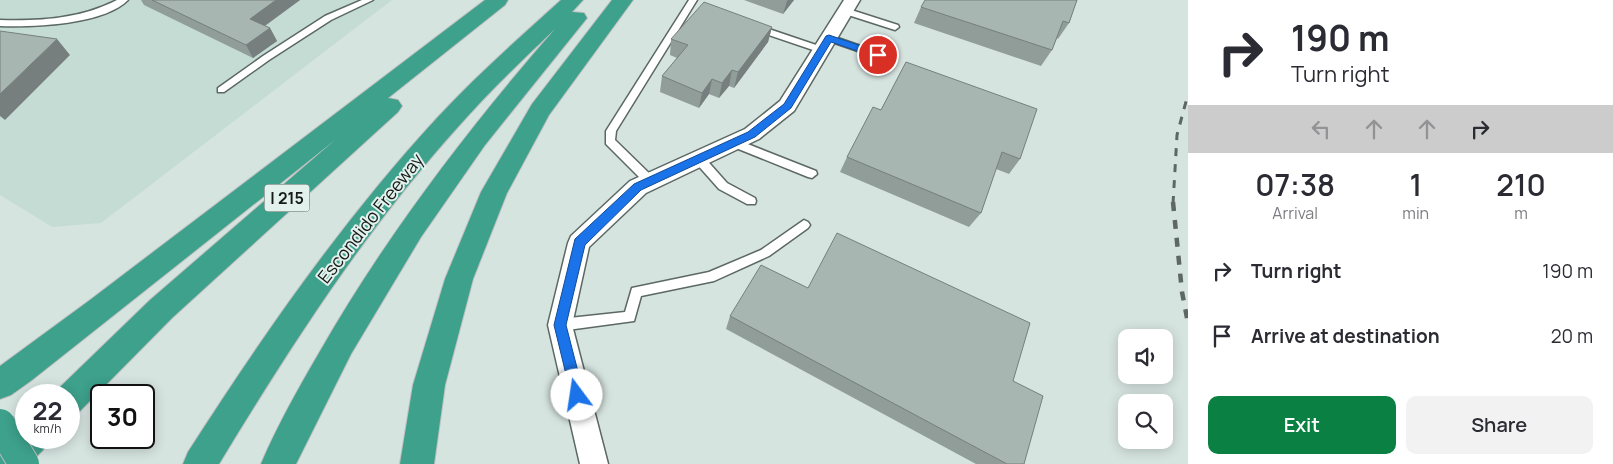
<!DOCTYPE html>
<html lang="en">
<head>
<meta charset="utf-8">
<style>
	:root { --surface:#fff; --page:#f2f2f3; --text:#2b2b33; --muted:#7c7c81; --accent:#0b8043 }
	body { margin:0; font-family:Manrope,sans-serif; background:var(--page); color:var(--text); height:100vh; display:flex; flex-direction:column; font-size:19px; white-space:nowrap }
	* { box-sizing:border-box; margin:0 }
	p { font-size:16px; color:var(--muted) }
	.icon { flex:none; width:28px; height:28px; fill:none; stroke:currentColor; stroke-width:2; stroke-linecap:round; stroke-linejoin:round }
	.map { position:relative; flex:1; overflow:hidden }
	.panel { display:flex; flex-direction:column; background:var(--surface); width:425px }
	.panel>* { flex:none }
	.guide { background:#fff; color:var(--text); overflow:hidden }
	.controls { position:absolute; left:1118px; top:329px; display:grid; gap:10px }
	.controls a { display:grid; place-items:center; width:55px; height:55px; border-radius:10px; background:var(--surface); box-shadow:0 2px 12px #0003; font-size:25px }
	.speed { position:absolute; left:15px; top:384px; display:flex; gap:10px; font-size:25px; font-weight:700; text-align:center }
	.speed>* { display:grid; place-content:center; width:65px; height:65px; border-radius:50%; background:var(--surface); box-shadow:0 2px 12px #0003; line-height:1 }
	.speed small { font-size:12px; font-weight:400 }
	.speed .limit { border:2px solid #111; border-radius:8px; background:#fff; color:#111 }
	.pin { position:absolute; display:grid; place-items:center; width:42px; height:42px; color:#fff; margin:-21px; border:2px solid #fff; border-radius:50%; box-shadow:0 1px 5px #0007 }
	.me { position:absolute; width:55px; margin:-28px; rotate:346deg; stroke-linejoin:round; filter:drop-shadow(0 0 4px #0008) }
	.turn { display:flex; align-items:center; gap:18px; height:105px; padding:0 20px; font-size:22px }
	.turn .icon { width:65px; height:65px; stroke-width:2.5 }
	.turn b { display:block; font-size:35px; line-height:42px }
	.lanes { display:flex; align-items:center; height:48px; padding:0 20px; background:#0003; justify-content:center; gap:25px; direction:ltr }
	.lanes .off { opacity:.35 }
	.eta { display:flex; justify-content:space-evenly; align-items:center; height:85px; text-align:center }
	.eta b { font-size:30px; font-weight:600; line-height:35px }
	.cta { display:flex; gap:10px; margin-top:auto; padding:10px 20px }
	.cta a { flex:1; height:58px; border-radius:10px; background:var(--accent); color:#fff; font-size:20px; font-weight:600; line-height:58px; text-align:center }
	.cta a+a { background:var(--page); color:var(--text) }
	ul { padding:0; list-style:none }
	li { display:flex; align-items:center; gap:15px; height:65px; padding:0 20px }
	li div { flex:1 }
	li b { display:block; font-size:19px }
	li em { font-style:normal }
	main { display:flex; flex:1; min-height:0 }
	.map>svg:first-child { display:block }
	.built { fill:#c5dcd5 }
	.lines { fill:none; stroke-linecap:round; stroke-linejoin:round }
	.service-casing { stroke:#5b6864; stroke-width:3 }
	.minor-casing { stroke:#5b6864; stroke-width:3 }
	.motorway-casing { stroke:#bebfbf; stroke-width:2 }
	.service { fill:#fff; fill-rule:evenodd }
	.minor { fill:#fff; fill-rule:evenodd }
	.motorway { fill:#3da18b; fill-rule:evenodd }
	.rail-far1 { stroke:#5f6765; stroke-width:3; stroke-dasharray:8 8; stroke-linecap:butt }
	.rail { stroke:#5f6765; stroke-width:4.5; stroke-dasharray:9 9; stroke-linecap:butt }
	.motorway-bridge-casing { stroke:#bebfbf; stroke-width:32; stroke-linecap:butt }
	.motorway-bridge { stroke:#3da18b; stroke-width:30 }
	.wall { fill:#909d99 }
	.shaded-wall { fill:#767f7d }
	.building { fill:#a8b6b2; stroke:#767f7d }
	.route { fill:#1a73e8; stroke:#114b97 }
	.labels { text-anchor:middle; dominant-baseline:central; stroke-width:4; stroke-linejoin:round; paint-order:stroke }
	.shield { fill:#e3f1ed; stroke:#545b59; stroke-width:1 }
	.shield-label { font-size:16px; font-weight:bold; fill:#161b19 }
	.street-label { font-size:18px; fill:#161b19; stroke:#e3f1ed }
</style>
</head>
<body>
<main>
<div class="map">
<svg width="1188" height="464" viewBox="0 0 1188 464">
	<rect width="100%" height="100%" fill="#d6e4e0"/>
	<!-- built -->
	<path class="built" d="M0,0H392L101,223L52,227L0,195Z"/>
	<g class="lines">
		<!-- service casing -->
		<g class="service-casing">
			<path id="service" d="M117,0H128C103,25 34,27 0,26V20C41,21 80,19 117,0Z
				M362,0H373L331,20L269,60L224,92H218V88L263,56L325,16Z
				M689,0H697L616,131L615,140L654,178L655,181L654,184H646L606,144V131Z
				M845,8L898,25L899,27L895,30L842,13L841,11Z
				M757,25L825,48L827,50L825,52H819L754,30V26Z
				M829,35L881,53L883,55L878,58L826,40V36Z
				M735,139L816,171L817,174L812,178L808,177L731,146L730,143L731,140Z
				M699,155L703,156L727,183L755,198L756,201L755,204H747L719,189L695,162L694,159L695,156Z
				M804,220L808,222L810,225L808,228L769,256L714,281L641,296L634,321L560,331L556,329L554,325L556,321L560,319L625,312L632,288L709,272L761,250Z"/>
		</g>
		<!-- minor casing -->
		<g class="minor-casing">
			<path id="minor" d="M844,0H860L794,111L759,139L646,193L589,247L572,325L608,464H580L548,325L568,243L571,236L630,181L745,129L780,101Z"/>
		</g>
		<!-- motorway casing -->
		<g class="motorway-casing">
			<path id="motorway" d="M485,0H508L505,5L388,98L398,100L402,106L398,112L172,318L80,411L69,416V395H55L58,389L150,300L335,140L32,380L11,395L0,399V366L90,300Z
				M561,0H583L572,12L584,13L587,18L485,145L421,237L351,354L296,464H261C277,426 298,389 319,353C386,236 467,130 555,29C521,61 488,93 457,128C365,230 290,347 219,464H183L188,452C263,335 343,220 437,118C476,76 519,38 561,0Z
				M612,0H633L549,115L507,193L473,279L445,385L434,464H400L413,385L445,279L481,192L532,104Z
				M26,423V438H48L43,450L29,464H0V445L19,426Z"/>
		</g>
		<!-- service -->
		<use href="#service" class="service"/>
		<!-- minor -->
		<use href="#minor" class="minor"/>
		<!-- motorway -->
		<use href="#motorway" class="motorway"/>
		<!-- rail-far1 -->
		<path class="rail-far1" d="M1173,204L1177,135L1188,94"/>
		<!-- rail -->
		<path class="rail" d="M1173,202L1182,292L1188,323"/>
		<!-- motorway-bridge casing -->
		<g class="motorway-bridge-casing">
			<path id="motorway-bridge" d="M0,424L24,464"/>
		</g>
		<!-- motorway-bridge -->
		<use href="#motorway-bridge" class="motorway-bridge"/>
	</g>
	<!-- wall -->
	<path class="wall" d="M141,0H300L265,26L270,28L277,41L253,58L144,5Z
		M744,0H794L783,14Z
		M1077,0L1069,23L1058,39L1057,38L1052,50L1041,66L914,23L921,7Z
		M772,27L768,42L734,88L729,86L719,98L709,94L699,108L660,92L662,76L677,58L670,55L671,39Z
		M906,62L1020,159L1009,174L996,169L981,213L969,227L840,172L847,157L881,110Z
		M808,288L1013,381L1024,464H976L726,329L730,316Z"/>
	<!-- shaded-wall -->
	<path class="shaded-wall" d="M276,0H300L256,32L250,19Z
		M788,0H794L783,14L787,1Z
		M772,27L768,42L734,88L738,72Z
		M270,28L277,41L253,58L246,45Z
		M57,39L70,55L5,120L0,116V94Z
		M732,70L729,86L719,98L722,83Z
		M712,79L709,94L699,108L702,93Z"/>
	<!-- building -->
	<path class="building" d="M152,0H276L250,19L270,28L246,45Z
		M925,0H1077L1069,23L1063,21L1052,50L921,7Z
		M704,2L772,27L738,72L732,70L722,83L712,79L702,93L662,76L688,45L671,39Z
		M0,31L57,39L0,94Z
		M906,62L1037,109L1020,159L1002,152L981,213L847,157L873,107L881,110Z
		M837,233L1030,323L1013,381L1043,396L1024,464H1007L730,316L761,265L808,288Z"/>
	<!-- route -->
	<path class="route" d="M829,35L882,53L883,55L878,58L831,42L791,108L755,137L641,190L585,245L566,325L584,395L582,399L577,401L572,399L554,325L575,239L634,184L748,132L784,104L826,36Z"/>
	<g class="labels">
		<!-- shield labels -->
		<rect class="shield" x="264.5" y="184.5" width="45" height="27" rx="4"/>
		<g class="shield-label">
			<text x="287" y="198">I 215</text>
		</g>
		<!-- street labels -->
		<g class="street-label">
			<text transform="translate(370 218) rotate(-52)">Escondido Freeway</text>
		</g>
	</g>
</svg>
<div class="controls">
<a><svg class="icon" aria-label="sound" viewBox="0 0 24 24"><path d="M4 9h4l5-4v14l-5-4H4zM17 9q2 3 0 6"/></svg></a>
<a><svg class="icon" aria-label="search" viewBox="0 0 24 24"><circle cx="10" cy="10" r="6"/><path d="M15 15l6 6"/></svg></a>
</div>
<div class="speed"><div>22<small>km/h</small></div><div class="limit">30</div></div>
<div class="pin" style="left:878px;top:55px;background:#d93025"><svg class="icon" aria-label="arrive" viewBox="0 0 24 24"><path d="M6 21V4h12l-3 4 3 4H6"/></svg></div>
<svg class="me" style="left:577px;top:395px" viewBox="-20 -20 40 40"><circle r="19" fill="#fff"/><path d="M0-13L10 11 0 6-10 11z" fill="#1a73e8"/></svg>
</div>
<section class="panel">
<div class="guide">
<div class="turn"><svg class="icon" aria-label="right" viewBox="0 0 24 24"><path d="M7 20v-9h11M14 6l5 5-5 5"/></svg><div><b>190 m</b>Turn right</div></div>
<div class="lanes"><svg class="icon off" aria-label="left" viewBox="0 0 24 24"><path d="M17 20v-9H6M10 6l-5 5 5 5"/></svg><svg class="icon off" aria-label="ahead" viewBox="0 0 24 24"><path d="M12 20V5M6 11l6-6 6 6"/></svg><svg class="icon off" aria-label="ahead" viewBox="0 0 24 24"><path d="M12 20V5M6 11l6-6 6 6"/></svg><svg class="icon" aria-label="right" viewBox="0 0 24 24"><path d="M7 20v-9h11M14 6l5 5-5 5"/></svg></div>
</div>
<div class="eta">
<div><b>07:38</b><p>Arrival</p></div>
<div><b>1</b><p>min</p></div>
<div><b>210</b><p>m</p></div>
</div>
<ul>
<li><svg class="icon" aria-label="right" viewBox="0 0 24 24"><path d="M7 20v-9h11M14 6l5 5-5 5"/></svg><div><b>Turn right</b></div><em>190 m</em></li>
<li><svg class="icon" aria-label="arrive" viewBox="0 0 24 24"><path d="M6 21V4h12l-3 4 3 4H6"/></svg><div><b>Arrive at destination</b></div><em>20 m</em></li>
</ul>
<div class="cta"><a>Exit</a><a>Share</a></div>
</section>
</main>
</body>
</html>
